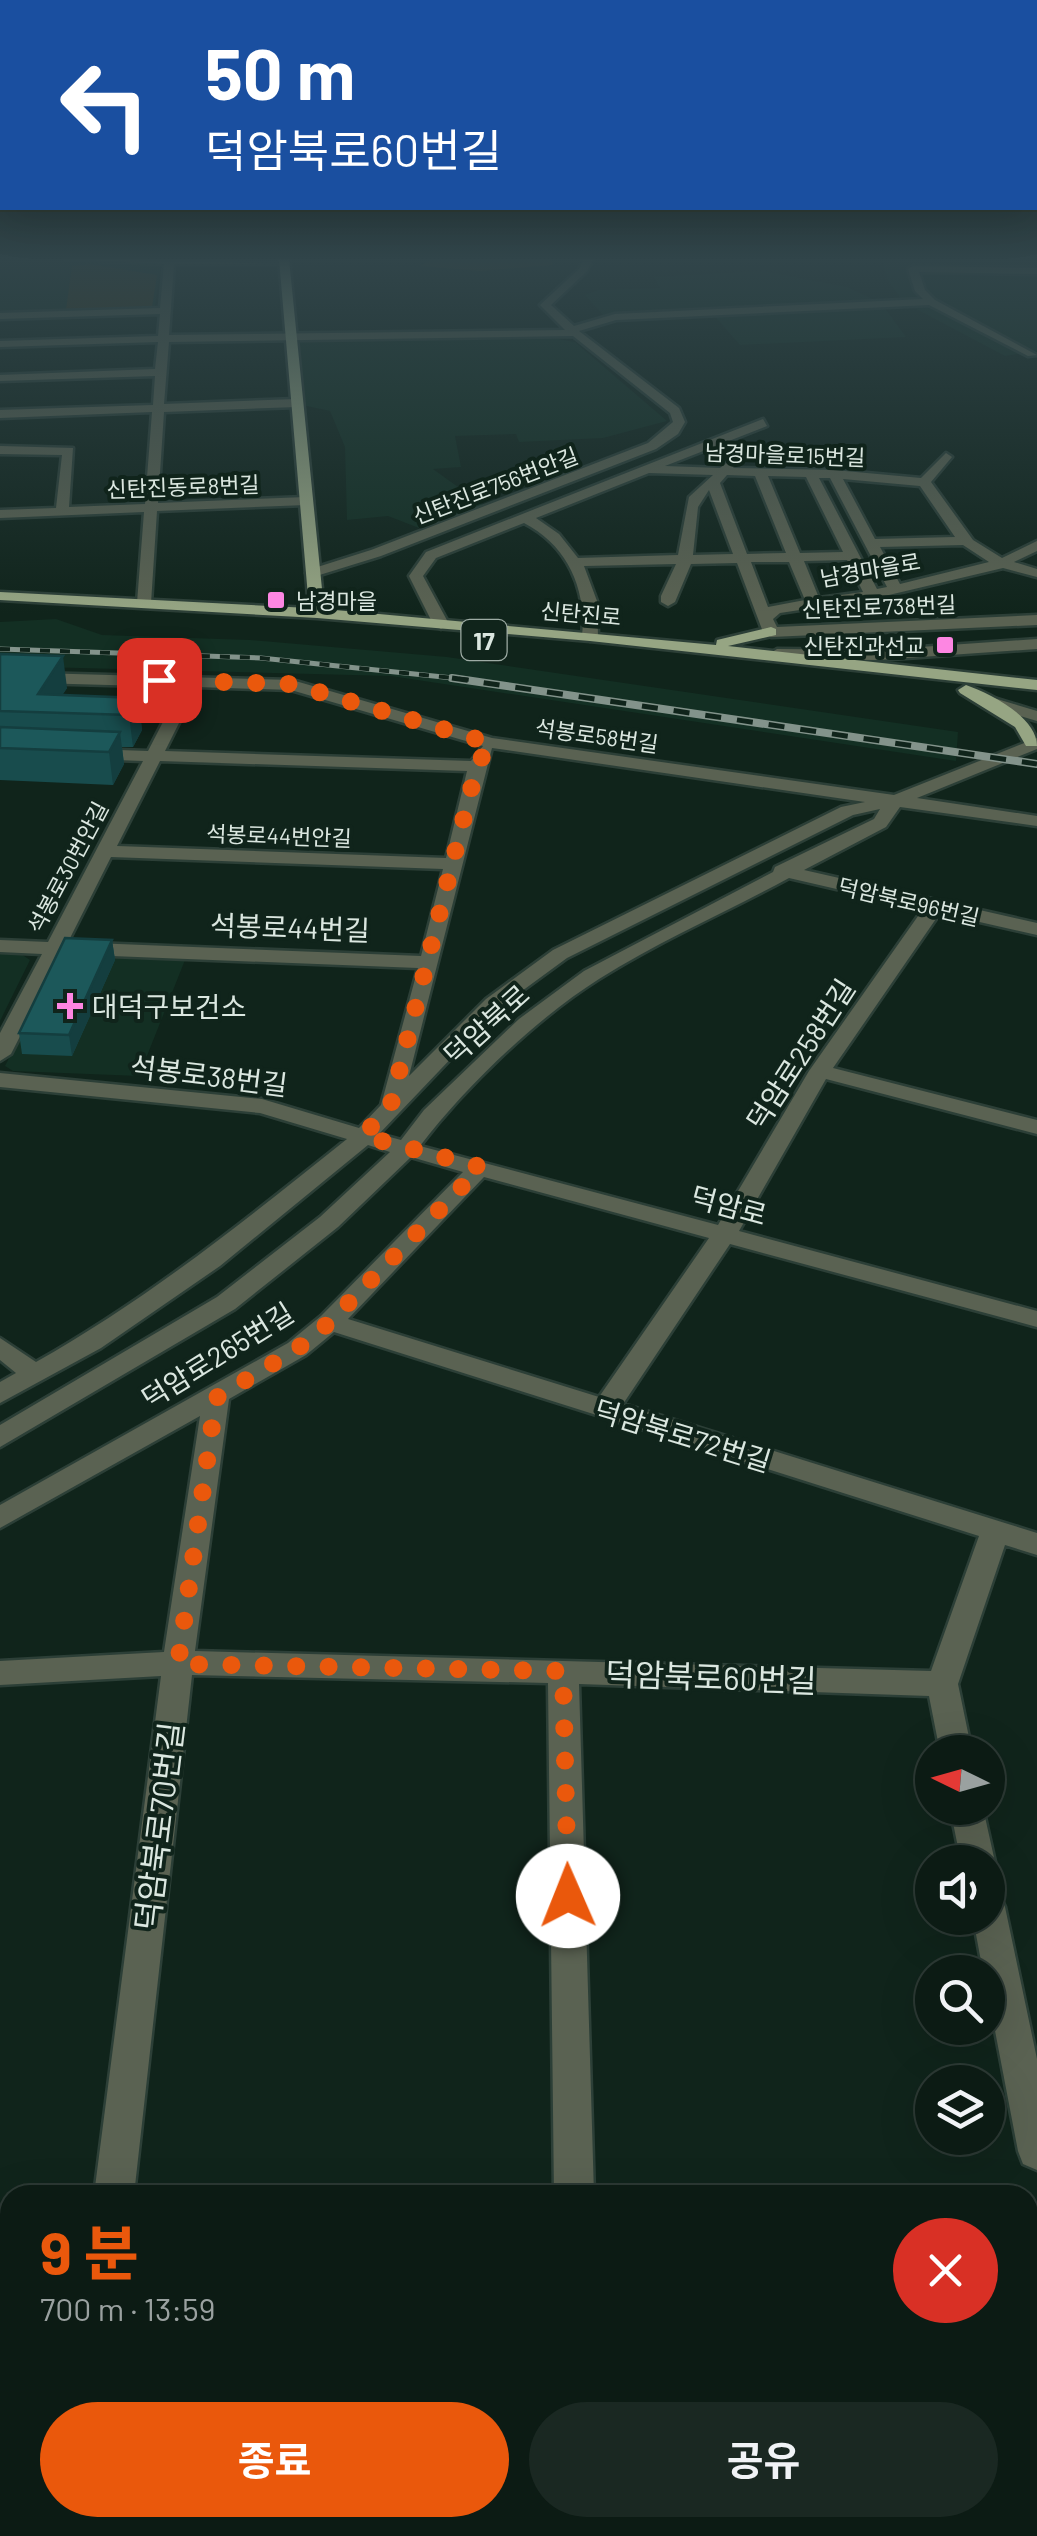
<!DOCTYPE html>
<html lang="ko">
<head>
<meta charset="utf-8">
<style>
	:root { --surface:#0c1b14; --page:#1a2822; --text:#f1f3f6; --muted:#9aa1a0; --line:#2c3934; --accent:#ea580c }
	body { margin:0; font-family:Barlow,"Noto Sans KR",sans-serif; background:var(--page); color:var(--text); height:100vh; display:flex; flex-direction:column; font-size:38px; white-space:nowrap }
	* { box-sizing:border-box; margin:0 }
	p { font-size:32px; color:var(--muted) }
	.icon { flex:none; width:55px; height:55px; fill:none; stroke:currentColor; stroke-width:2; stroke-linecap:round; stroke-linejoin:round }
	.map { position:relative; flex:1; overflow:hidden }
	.details { position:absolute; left:0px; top:2185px; width:1038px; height:352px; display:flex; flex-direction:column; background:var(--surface); border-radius:30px 30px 0 0; box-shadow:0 10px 40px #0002,0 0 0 2px var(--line) }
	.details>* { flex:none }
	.banner { position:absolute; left:0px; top:0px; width:1038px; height:210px; box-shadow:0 10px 40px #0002,0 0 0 2px var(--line); background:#1a4fa0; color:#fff; overflow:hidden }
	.needle { width:65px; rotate:275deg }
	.fabs { position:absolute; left:915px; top:1735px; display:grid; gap:20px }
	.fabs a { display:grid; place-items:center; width:90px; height:90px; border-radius:50%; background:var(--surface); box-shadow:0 10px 40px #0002,0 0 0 2px var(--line); font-size:50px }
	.pin { position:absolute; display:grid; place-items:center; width:85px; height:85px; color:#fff; margin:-42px; border-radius:20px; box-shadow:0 5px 15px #0006 }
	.me { position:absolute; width:110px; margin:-55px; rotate:359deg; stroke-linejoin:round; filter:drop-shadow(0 0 8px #0008) }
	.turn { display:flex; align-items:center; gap:35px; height:210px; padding:0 40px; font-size:45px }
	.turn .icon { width:130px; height:130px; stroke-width:2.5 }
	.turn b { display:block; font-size:70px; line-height:85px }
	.round { display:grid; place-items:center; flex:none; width:105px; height:105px; border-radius:52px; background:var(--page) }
	.summary { display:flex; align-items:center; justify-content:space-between; height:170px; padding:0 40px }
	h1 { font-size:60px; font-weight:700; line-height:75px; color:var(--accent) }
	.cta { display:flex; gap:20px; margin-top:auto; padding:20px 40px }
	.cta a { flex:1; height:115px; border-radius:60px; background:var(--accent); color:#fff; font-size:40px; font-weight:700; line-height:115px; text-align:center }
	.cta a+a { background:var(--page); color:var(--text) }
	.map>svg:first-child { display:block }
	.built { fill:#132f23 }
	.green { fill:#3b3214 }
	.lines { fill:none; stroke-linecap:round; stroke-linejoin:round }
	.minor-casing { stroke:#2c3f37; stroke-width:5 }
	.major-casing { stroke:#2c3f37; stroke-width:5 }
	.minor { fill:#5a6252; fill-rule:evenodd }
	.major { fill:#96a583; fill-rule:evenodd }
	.rail-far1-casing { stroke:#83938b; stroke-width:5 }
	.rail-casing { stroke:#83938b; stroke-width:8 }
	.rail-far1 { stroke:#10241b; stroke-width:4; stroke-dasharray:10; stroke-linecap:butt }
	.rail { stroke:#10241b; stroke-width:5; stroke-dasharray:16; stroke-linecap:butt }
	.wall { fill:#184c4d }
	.shaded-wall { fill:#143e3f }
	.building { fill:#1c585a; stroke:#143e3f; stroke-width:2.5 }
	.route { stroke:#ea580c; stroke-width:18; stroke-dasharray:0 32.4 }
	.poi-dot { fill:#fd86e2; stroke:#10241b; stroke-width:4 }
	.labels { text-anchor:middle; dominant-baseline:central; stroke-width:8; stroke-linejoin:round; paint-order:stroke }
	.far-street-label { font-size:22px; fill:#dbe7e0; stroke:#10241b }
	.far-poi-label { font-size:22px; fill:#dbe7e0; stroke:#10241b; text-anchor:start }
	.shield { fill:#10241b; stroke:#9eaca5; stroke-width:2.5 }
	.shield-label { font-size:25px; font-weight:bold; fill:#dbe7e0 }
	.street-label { font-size:28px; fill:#dbe7e0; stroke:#10241b }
	.poi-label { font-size:28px; fill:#dbe7e0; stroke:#10241b; text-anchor:start }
	.near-street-label { font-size:32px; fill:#dbe7e0; stroke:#10241b }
</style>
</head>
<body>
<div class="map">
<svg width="1037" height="2536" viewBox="0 0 1037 2536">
	<rect width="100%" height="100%" fill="#10241b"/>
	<!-- built -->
	<path class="built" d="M0,259L161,262L155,307L0,313Z
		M882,259H1037V351L1005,356L903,302L887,279Z
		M763,271L847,287L881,303L906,337L740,345L710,311L604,316L585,295L598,290L660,288L654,277Z
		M542,336L575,342L667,421L603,438L519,442L516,434L455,436L461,467L433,469L483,505L419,528L388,516L347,520L345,447L330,411L302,405L296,338Z
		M56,619L102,635L250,640L447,657L958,732L956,761L391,676L0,666V622Z
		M0,953L21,954L30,960L0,1021Z
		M69,955L185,960L139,1076L13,1071L5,1066L59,960Z"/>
	<!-- green -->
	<path class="green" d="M431,259H552V265L480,271L420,266Z
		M90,264L157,275L152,307L66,310L72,266Z"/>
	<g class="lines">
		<!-- minor casing -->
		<g class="minor-casing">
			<path id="minor" d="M66,259L289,264H174L169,335L565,330L540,305L580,268L583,259H593L587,271L551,305L574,326L615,314L923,299L915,291L908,269L913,266L1037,268V274L919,272L925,290L935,300L1037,355L1028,356L929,305L616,320L579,331L679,408L685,422L678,434L656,449L381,556L313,577L306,573L308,570L371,550L648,443L673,422L670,413L573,336L169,342L164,404L297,399L303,403L297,407L164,412L158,503L306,497L313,501L306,505L157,511L151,603L144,607L137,603L144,512L0,518V510L56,508L62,455L0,454V446L73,448L69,507L145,504L152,412L0,418V410L153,405L155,376L0,381V375L155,369L158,342L0,347V341L158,336L160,314L0,319V313L160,308L164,264Z
				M763,419L767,426L665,466L720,468L730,460L736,464L733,468L834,470L921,478L946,453L952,457L931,482L973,540L1002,558L1037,541V551L1014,562L1037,569V577L1003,568L872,599L780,613L773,619L777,627L1037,615V625L771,637L763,632L737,563L691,564L675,602L668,606L661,602V596L676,564L584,566L597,601L598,636L590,641L582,636C587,589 567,545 524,523L436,558L423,576L449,624L441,629L433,624L409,576L426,552ZM649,473L713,475L689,497L678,555L578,558L559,534L536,518ZM727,475L755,476L786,553L747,554L720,483ZM768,476L806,477L843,552L800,553ZM819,478H830L887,587L877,589ZM843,479L920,486L955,537L875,539ZM709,490L733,554L693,555L698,507ZM963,545L989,562L900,584L880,547ZM847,560L863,592L819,598L804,561ZM751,562H789L805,600L768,607Z
				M1037,639V649L877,660L777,659L769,654L777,649L877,650Z
				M0,672L292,680L492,738L894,795L1037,738V749L917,798L1037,816V826L900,807L886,827L804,870L1037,923V935L940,913L833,1068L1037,1120V1134L826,1079L739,1231L1037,1311V1327L730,1244L623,1404L1037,1533V1555L1005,1545L958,1684L972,1752H940L929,1696L579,1684L594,2195H554L548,1683L192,1675L134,2195H94L161,1676L0,1685V1661L164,1652L200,1416L0,1528V1505L288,1343L321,1316L463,1172L411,1157L338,1227L235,1309L0,1447V1425L217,1297L320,1217L390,1152L368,1145L220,1266L101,1348L0,1403V1382L16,1373L0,1360V1338L36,1362C148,1299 247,1219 347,1139L260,1113L0,1087V1073L262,1099L359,1128L381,1105L418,968L62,954L11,1054L0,1061V1033L42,954L0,952V940L48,942L143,761L90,759L81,754L90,749L148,751L181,687L0,682ZM197,687L291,690L483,746L471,761L165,751ZM492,748L865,802L841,807L553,950L486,999L409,1076ZM160,761L467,771L446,858L117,846ZM880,809L874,819L775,867L773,872L584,971L519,1019L424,1110L401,1140L379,1134L500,1007L567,958L853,815ZM111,857L443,869L421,956L68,942ZM789,878L923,909L809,1071L718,1225L420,1146C465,1087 537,1018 599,979C659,941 726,912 789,878ZM484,1177L709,1238L599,1397L348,1319ZM334,1332L979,1536L931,1671L195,1651L229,1399L306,1355Z
				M987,696L1037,711V721L981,704V698Z
				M950,1808H983L995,1862L990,1872L988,1862H961Z
				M988,1892L1000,1896L1005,1907L1037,2059V2170L1023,2164L1018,2151L988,1994V1972H983L973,1918H988Z
				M51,2528H95L94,2536H50Z
				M559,2528H603V2536H559Z"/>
		</g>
		<!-- major casing -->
		<g class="major-casing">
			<path id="major" d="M279,259H289L324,609L716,645L717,640L771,627L776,629V635L728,646L1037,680V690L590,641L317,618L0,600V592L309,608Z
				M966,685C991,694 1037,717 1037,746H1026L1015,727L960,693L958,690Z"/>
		</g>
		<!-- minor -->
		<use href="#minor" class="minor"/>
		<!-- major -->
		<use href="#major" class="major"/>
		<!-- rail-far1 casing -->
		<g class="rail-far1-casing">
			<path id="rail-far1" d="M0,649L261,658L472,680"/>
		</g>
		<!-- rail casing -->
		<g class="rail-casing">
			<path id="rail" d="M452,678L1037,764"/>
		</g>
		<!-- rail-far1 -->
		<use href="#rail-far1" class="rail-far1"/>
		<!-- rail -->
		<use href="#rail" class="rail"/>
	</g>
	<!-- wall -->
	<path class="wall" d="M0,654L67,688L62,695L138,698L142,730L133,747H122L124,764L113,785L0,780Z
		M112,940L115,960L72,1056L22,1054L19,1033Z"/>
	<!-- shaded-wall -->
	<path class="shaded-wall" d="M63,656L67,688L51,713L38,694Z
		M138,698L142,730L133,747L129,715Z
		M120,732L124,764L113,785L109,752Z
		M112,940L115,960L72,1056L69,1035Z"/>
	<!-- building -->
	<path class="building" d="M0,654L63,656L38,694L138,698L129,715L0,711Z
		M0,727L120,732L109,752L0,748Z
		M65,938L112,940L69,1035L19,1033Z"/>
	<!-- sky -->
	<linearGradient id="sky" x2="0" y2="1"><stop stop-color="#09140f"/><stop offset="0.42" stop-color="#31454a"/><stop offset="1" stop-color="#31454a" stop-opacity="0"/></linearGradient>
	<rect width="1037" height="614" fill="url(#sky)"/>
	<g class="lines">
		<!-- route -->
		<path class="route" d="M159,680L292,684L490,743L477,766L391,1104L363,1136L481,1167L330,1322L297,1349L216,1398L178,1664L563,1671L568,1896"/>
	</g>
	<!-- markers -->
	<g class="poi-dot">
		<rect x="266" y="590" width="20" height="20" rx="5"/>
		<rect x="935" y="635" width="20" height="20" rx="5"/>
		<path d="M65 991h10v10h10v10h-10v10h-10v-10h-10v-10h10z"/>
	</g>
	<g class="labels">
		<!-- far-street labels -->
		<g class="far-street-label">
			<text transform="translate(785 454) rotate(2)">남경마을로15번길</text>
			<text transform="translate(495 485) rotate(-21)">신탄진로756번안길</text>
			<text transform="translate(183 486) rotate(-2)">신탄진동로8번길</text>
			<text transform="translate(870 569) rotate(-10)">남경마을로</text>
			<text transform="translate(879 606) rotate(-2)">신탄진로738번길</text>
			<text transform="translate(581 613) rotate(5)">신탄진로</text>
			<text transform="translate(597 735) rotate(8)">석봉로58번길</text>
			<text transform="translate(279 835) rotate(2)">석봉로44번안길</text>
			<text transform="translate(67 867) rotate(-62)">석봉로30번안길</text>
			<text transform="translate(909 901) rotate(13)">덕암북로96번길</text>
		</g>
		<!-- far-poi labels -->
		<g class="far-poi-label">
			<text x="296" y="600">남경마을</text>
			<text x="925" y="645" text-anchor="end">신탄진과선교</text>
		</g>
		<!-- shield labels -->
		<rect class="shield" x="461.5" y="620" width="45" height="40" rx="8"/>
		<g class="shield-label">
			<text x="484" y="640">17</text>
		</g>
		<!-- street labels -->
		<g class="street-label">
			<text transform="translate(290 927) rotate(2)">석봉로44번길</text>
			<text transform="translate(486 1024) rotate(-42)">덕암북로</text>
			<text transform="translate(800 1054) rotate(-57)">덕암로258번길</text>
			<text transform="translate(209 1075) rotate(7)">석봉로38번길</text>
			<text transform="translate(729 1205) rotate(15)">덕암로</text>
			<text transform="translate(217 1355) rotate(-32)">덕암로265번길</text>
			<text transform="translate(683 1435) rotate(17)">덕암북로72번길</text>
		</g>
		<!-- poi labels -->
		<g class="poi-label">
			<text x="92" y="1006">대덕구보건소</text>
		</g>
		<!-- near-street labels -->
		<g class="near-street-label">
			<text transform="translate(711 1676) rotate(2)">덕암북로60번길</text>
			<text transform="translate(158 1826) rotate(-83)">덕암북로70번길</text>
		</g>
	</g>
</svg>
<div class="fabs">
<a><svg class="needle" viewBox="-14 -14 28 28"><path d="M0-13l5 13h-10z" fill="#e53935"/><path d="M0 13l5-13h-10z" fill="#9aa1a0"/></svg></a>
<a><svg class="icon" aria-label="sound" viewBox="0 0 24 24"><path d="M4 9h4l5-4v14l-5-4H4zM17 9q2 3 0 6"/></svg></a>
<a><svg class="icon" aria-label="search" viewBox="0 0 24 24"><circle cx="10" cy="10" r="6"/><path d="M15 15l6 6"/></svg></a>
<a><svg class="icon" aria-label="layers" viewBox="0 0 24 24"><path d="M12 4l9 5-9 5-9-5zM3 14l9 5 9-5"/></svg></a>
</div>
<div class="pin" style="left:159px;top:680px;background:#d93025"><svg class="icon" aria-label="arrive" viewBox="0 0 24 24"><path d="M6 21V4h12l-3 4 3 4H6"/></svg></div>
<svg class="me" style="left:568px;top:1896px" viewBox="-20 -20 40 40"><circle r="19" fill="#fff"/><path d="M0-13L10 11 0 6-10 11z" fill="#ea580c"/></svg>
<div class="banner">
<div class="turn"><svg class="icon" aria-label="left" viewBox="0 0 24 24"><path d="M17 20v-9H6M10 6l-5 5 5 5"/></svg><div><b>50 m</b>덕암북로60번길</div></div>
</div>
<section class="details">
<div class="summary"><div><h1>9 분</h1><p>700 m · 13:59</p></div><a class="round" style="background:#d93025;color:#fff"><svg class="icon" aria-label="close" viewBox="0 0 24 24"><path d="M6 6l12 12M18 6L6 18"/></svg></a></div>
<div class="cta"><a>종료</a><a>공유</a></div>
</section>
</div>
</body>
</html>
